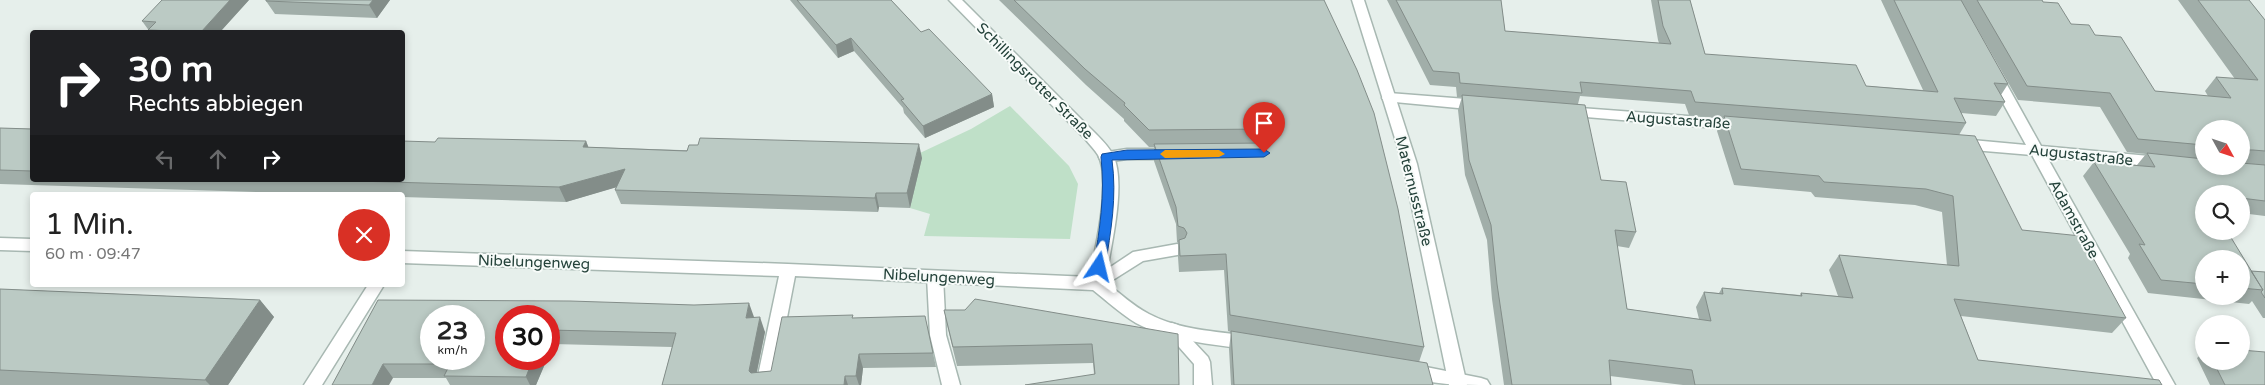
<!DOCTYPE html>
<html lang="de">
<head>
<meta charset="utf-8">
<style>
	:root { --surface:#fff; --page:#f2f2f2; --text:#222; --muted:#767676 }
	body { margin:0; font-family:"Varela Round",sans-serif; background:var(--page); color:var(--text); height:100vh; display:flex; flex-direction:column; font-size:19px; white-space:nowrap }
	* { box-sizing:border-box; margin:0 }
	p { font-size:16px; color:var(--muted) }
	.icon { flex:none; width:28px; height:28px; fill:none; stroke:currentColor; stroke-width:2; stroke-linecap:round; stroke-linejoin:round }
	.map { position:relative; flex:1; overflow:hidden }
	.side { position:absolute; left:30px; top:192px; width:375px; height:95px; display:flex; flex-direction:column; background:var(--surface); border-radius:5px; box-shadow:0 2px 8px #0003 }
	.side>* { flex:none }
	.top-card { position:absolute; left:30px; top:30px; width:375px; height:152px; border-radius:5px; box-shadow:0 2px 8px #0003; background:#202124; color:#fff; overflow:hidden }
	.needle { width:32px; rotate:130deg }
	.buttons { position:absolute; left:2195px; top:120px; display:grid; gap:10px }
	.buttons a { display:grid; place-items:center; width:55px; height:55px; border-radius:50%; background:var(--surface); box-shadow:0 2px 8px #0003; font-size:25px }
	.speed { position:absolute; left:420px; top:305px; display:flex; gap:10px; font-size:25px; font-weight:700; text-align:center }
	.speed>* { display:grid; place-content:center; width:65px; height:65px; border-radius:50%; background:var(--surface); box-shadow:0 2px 8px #0003; line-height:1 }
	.speed small { font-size:12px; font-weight:400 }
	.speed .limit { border:8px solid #d22; background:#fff; color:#111 }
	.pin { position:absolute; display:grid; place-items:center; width:42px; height:42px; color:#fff; margin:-51px -21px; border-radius:50% 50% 50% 0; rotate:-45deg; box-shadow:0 0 5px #0007 }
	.pin .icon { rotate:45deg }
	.me { position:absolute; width:55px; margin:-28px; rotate:10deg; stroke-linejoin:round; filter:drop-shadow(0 0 4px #0008) }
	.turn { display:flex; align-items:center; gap:18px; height:105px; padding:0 15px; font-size:22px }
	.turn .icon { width:65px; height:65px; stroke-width:2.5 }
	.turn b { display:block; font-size:35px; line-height:42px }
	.lanes { display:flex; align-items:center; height:48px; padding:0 15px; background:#0003; justify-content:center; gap:25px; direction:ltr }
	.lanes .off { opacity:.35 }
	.round { display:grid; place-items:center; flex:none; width:52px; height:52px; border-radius:26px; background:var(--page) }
	.summary { display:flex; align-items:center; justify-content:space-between; height:85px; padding:0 15px }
	h1 { font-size:30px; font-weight:600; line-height:38px }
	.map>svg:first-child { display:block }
	.green { fill:#bfe0c8 }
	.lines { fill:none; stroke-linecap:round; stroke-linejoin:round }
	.service-casing { stroke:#a8b8b2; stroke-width:3 }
	.pedestrian-casing { stroke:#a8b8b2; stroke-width:3 }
	.minor-casing { stroke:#a8b8b2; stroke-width:3 }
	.tertiary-casing { stroke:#a8b8b2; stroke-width:3 }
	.service { fill:#fff; fill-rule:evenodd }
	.pedestrian { fill:#fff; fill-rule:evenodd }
	.minor { fill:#fff; fill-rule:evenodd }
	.tertiary { fill:#fff; fill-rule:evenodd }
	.wall { fill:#a1aea9; fill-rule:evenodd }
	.shaded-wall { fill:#838d89 }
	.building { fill:#bbcac4; stroke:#838d89; fill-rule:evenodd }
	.route { fill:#1a73e8; stroke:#114b97 }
	.slow { fill:#f59e0b }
	.labels { text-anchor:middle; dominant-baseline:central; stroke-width:4; stroke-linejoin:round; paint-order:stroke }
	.street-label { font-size:15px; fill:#24423a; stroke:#f7fbf9 }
</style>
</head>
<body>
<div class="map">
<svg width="2265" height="385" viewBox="0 0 2265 385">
	<rect width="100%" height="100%" fill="#e6efeb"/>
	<!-- green -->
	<path class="green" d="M1010,106L1069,166L1078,184L1070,239L924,236L930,214L910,208L920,153L971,129Z"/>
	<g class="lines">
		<!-- service casing -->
		<g class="service-casing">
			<path id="service" d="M1127,149H1175L1180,150L1182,154L1180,158L1175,159H1127L1106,162L1101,161L1099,157L1101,153Z
				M1177,244L1183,246L1185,250L1183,254L1143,261L1097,290L1091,288L1089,284L1091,280L1133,252Z
				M935,271L941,273L943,277L946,335L960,385H942L930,335L927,277L929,273Z
				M368,285H384L322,385H304Z"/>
		</g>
		<!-- pedestrian casing -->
		<g class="pedestrian-casing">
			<path id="pedestrian" d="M1172,323L1178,325L1208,357L1210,362L1212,385H1194V364L1164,330L1166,325Z"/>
		</g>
		<!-- minor casing -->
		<g class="minor-casing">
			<path id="minor" d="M949,0H962L1096,134C1102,140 1109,147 1113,155C1127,184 1110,250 1105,282C1120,293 1133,306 1149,314C1179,330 1215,331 1248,336L1254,338L1256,343L1254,348L1248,350C1211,343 1170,342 1136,323C1121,314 1107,301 1093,290L795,276L774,385H756L779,276L402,263V251L788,264L1090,277C1095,249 1112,180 1098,155C1095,150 1090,145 1086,140Z
				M1994,70L2001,74L2041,146L2160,157L2165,158L2167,162L2165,166L2160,167L2047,157L2175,385H2157L2032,155L1961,149L1956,148L1954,144L1956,140L1961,139L2026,145L1987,74Z
				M1389,93L1479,100L1484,102L1486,105L1484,108L1479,110L1384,101L1382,98L1384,95Z
				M1567,107L1741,120L1746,122L1748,125L1746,128L1741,130L1562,115L1560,112L1562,109Z
				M0,238L32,239V251L0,250Z
				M1411,364L1481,378L1487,380L1490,385C1461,385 1433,385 1405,376L1402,371L1405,366Z"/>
		</g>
		<!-- tertiary casing -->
		<g class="tertiary-casing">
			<path id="tertiary" d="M1352,0H1364L1417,164L1467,385H1449L1403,164Z"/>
		</g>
		<!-- service -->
		<use href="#service" class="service"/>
		<!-- pedestrian -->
		<use href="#pedestrian" class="pedestrian"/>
		<!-- minor -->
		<use href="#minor" class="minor"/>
		<!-- tertiary -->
		<use href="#tertiary" class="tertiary"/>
	</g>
	<!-- wall -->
	<path class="wall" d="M249,0L220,32H150L142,21Z
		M390,0L377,18L275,14L266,1Z
		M790,0H891L921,32L992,94L994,107L925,138L904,113L903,108L854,51L838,58Z
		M999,0H1324L1424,347L1419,362L1433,385H1231L1229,349L1231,332L1228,331L1224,270L1179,272L1178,257V243L1177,242L1176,224L1154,161V147H1149L1124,121V119L1086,85Z
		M1387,0H1501L1505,31L1659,43L1658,40L1651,0H1690L1705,54L1866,86L1923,90L1881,0H1961L2008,84L2001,95L2005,102L1996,116L1961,113L1966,123L1959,135L2022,230L2126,318L2112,333L1961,316L1978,360L2162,385H1683L1610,376L1611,385H1504L1492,299L1487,240L1465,175L1458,110L1462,97H1457L1456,87L1430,85ZM1580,96L1685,104L1689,115L1723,118L1717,131L1734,185L1811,192L1815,197L1915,205L1942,212L1947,265L1839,255L1829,270L1838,296L1801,293L1800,295L1722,288L1719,293L1704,292L1696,307L1699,319L1627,309L1617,246L1629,248L1636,232L1601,180L1578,104Z
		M1961,0H2042L2043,2L2071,24L2095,35L2155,91L2208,96L2205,91L2216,77L2235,79L2178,0H2249L2265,20V216L2241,213V194H2204L2251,271L2265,272V318H2263L2252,301L2249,304L2148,293L2128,258L2130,254L2083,176L2094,162L2137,165L2146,154L2127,152L2100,107L2018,100ZM2204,129H2241V166H2204ZM2204,259H2241V296H2204Z
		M0,128L32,129V180H402L435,142L586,141L588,147L922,158L910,208L879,207L878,212L621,204L615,190L616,187L566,202L402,197V195H349L0,184Z
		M0,289L260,300L274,317L228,385H0Z
		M378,300L754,317L765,332L757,372L771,371L854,318L925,316L936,367L863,368L861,385H662L672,347L553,344L549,355V316H506L547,359L536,385H450L446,378H393L332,385Z
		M944,310L1178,334L1094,374L1093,363L957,366L948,329Z
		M2204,352V361H2241L2265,385H2210L2197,358Z"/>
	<!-- shaded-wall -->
	<path class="shaded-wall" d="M230,0H249L220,32H201Z
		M373,0H390L377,18L369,5Z
		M851,38L854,51L838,58L836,45Z
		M992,94L994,107L925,138L923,126Z
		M586,141L592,156L583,147Z
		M919,144L922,158L910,208L907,193Z
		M625,169L631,183L566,202L559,187Z
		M876,193L879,207L878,212L875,198Z
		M260,300L274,317L228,385H210L205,380Z
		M749,303L754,317L751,332L746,318Z
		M760,317L765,332L754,385L749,371Z
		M549,336L553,344L549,355Z
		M859,354L863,368L861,385H859L856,376Z
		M533,359H547L536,385H530L526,377Z
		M383,364L393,378L389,385H372Z
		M845,376L848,385H844Z"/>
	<!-- building -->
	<path class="building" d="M162,0H230L201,32L148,30L156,22L142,21Z
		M266,0H373L369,5L266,1Z
		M797,0H891L921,32L929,29L992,94L923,126L901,100L904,99L851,38L836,45Z
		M1014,0H1324L1357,70L1374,113L1398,209L1424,347L1230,315L1226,254L1180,256L1179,240L1185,238L1187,233L1184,228L1178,226L1176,207L1154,144L1267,143L1274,141L1276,135L1272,130L1267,129L1149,130L1124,105L1125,103L1085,69Z
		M1396,0H1501L1505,31L1671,44L1663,26L1658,0H1690L1705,54L1856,65L1866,86L1938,92L1894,0H1961L2008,84L1994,83L2005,102L1954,98L1966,123L1695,102L1691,91L1580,82L1582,93L1460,83L1459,73L1433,71Z
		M1977,0H2042L2043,2L2058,3L2071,24L2089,25L2095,35L2121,37L2155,91L2231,98L2216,77L2258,80L2198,0H2249L2265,20V151L2253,150H2241V129H2204V145L2138,139L2110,93L2027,86Z
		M1462,95L1585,105L1601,180L1626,182L1636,232L1615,230L1627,309L1711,321L1704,292L1723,294L1722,288L1802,296L1801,293L1853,298L1839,255L1959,266L1953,196L1926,189L1824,182L1819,176L1741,169L1724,116L1975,136L2022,230L2081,236L2126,318L1954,299L1978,360L2159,380L2162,385H1695L1692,370L1609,360L1611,385H1512L1497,284L1491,225L1469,160Z
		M0,128L32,129V171L0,170Z
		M438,138L586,141L583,147L687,151L689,145H698L700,138L919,144L907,193H876L875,198L615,190L625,169L559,187L322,180H402V141L435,142Z
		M2147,153L2204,159V166H2241V163L2265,165V201L2241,198V194H2204V231H2227L2263,290L2241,288V259H2204V284L2161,280L2139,244L2145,245L2094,162L2155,167Z
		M2251,271L2265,272V298L2261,292L2263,290Z
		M0,289L260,300L205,380L0,370Z
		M975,299L1178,334L1179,385H1025L1095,374L1092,344L953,347L944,310H965Z
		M378,300L570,301L694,305L749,303L746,318L760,317L749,371L751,373L771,371L782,317L853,315L852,318L925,316L933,353L859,354L856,376H845L844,385H662L676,333L549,330V316H506V359H533L526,377L444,376L450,364H383L372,385H332ZM431,316H474V359H431Z
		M1231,331L1427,363L1433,385H1234Z
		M2241,350L2265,352V385H2225L2213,361H2241Z"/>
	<!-- route -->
	<path class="route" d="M1264,149L1270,153L1264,157L1112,160C1117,197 1111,231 1105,267L1104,270H1095L1093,267C1100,230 1105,195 1101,157L1102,154L1127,150Z"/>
	<!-- slow -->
	<path class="slow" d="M1165,150H1219L1225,154L1219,157L1165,158L1160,154Z"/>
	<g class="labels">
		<!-- street labels -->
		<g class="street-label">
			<text transform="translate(1035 81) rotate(45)">Schillingsrotter Straße</text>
			<text transform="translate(1678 120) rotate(4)">Augustastraße</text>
			<text transform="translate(2081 155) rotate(6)">Augustastraße</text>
			<text transform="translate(1414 191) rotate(76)">Maternusstraße</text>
			<text transform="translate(2074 219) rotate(61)">Adamstraße</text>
			<text transform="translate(534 262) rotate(2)">Nibelungenweg</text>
			<text transform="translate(939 277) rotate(3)">Nibelungenweg</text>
		</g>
	</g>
</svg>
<div class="buttons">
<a><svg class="needle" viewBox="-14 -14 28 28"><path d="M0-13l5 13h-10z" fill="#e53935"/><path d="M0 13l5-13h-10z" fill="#767676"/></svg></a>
<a><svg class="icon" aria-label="search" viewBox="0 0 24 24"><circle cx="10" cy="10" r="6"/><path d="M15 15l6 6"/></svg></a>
<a>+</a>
<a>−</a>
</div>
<div class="speed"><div>23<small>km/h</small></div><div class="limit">30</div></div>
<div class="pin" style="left:1264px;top:153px;background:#d93025"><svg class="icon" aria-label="arrive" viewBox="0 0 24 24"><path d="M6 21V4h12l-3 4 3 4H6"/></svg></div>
<svg class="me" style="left:1099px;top:267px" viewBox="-20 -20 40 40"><path d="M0-17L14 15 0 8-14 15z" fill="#1a73e8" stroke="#fff" stroke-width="4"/></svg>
<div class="top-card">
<div class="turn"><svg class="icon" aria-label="right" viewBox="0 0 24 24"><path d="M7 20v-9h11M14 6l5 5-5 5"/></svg><div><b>30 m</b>Rechts abbiegen</div></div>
<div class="lanes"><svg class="icon off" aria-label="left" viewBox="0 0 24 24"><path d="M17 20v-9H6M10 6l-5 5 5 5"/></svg><svg class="icon off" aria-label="ahead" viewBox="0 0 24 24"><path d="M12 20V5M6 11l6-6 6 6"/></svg><svg class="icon" aria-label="right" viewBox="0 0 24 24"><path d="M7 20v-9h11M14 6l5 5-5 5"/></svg></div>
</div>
<section class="side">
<div class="summary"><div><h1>1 Min.</h1><p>60 m · 09:47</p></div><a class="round" style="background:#d93025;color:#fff"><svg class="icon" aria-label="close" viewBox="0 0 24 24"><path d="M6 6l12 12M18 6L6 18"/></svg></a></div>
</section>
</div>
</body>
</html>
